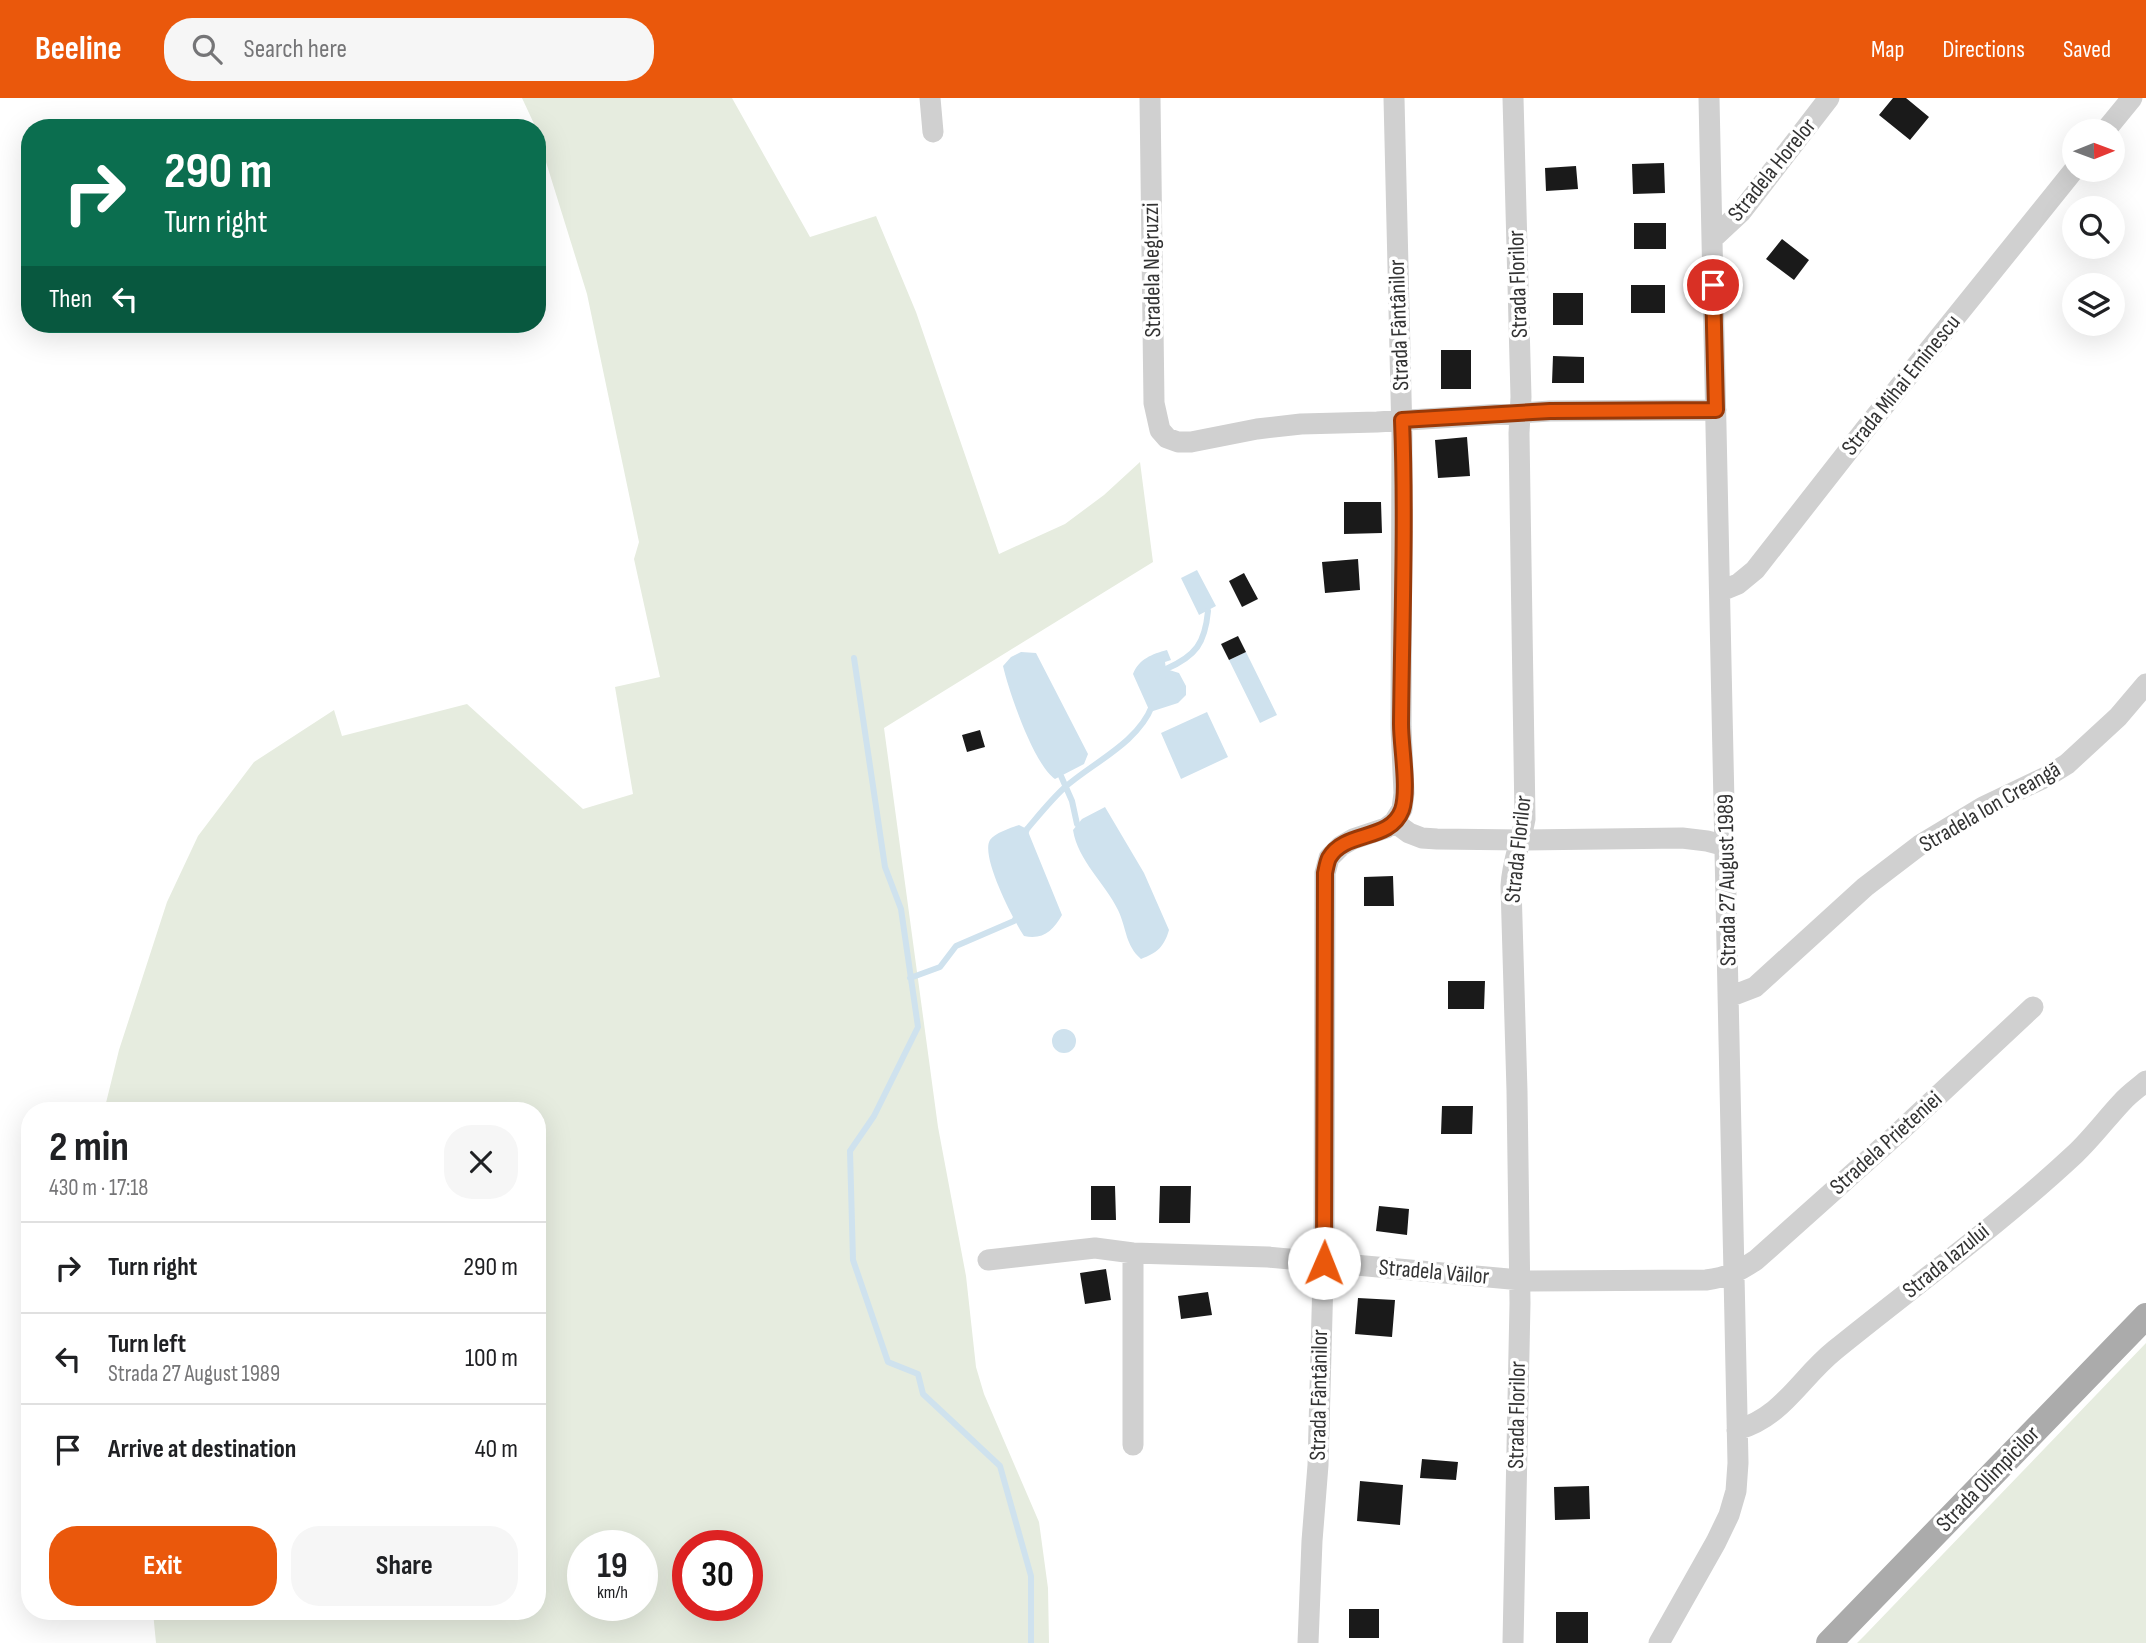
<!DOCTYPE html>
<html lang="en">
<head>
<meta charset="utf-8">
<style>
	:root { --surface:#fff; --page:#f6f6f6; --text:#202124; --muted:#757577; --line:#e0e0e0; --accent:#ea580c }
	body { margin:0; font-family:"Sofia Sans Condensed",sans-serif; background:var(--page); color:var(--text); height:100vh; display:flex; flex-direction:column; font-size:26px; white-space:nowrap }
	* { box-sizing:border-box; margin:0 }
	p { font-size:23px; color:var(--muted) }
	.icon { flex:none; width:38px; height:38px; fill:none; stroke:currentColor; stroke-width:2; stroke-linecap:round; stroke-linejoin:round }
	.map { position:relative; flex:1; overflow:hidden }
	.details { position:absolute; left:21px; top:1004px; width:525px; height:518px; display:flex; flex-direction:column; background:var(--surface); border-radius:28px; box-shadow:0 7px 28px #0002 }
	.details>* { flex:none }
	.hud { position:absolute; left:21px; top:21px; width:525px; height:214px; border-radius:28px; box-shadow:0 7px 28px #0002; background:#0b6e4f; color:#fff; overflow:hidden }
	.needle { width:46px; rotate:89deg }
	.tools { position:absolute; left:2062px; top:21px; display:grid; gap:14px }
	.tools a { display:grid; place-items:center; width:63px; height:63px; border-radius:50%; background:var(--surface); box-shadow:0 7px 28px #0002; font-size:35px }
	.speed { position:absolute; left:567px; top:1432px; display:flex; gap:14px; font-size:35px; font-weight:700; text-align:center }
	.speed>* { display:grid; place-content:center; width:91px; height:91px; border-radius:50%; background:var(--surface); box-shadow:0 7px 28px #0002; line-height:1 }
	.speed small { font-size:18px; font-weight:400 }
	.speed .limit { border:10px solid #d22; background:#fff; color:#111 }
	.pin { position:absolute; display:grid; place-items:center; width:60px; height:60px; color:#fff; margin:-30px; border:4px solid #fff; border-radius:50%; box-shadow:0 2px 7px #0007 }
	.me { position:absolute; width:77px; margin:-38px; rotate:1deg; stroke-linejoin:round; filter:drop-shadow(0 0 5px #0008) }
	.turn { display:flex; align-items:center; gap:24px; height:147px; padding:0 28px; font-size:32px }
	.turn .icon { width:91px; height:91px; stroke-width:2.5 }
	.turn b { display:block; font-size:49px; line-height:60px }
	.then { display:flex; align-items:center; height:66px; padding:0 28px; background:#0003; gap:14px; font-size:26px }
	.round { display:grid; place-items:center; flex:none; width:74px; height:74px; border-radius:28px; background:var(--page) }
	.overview { display:flex; align-items:center; justify-content:space-between; height:119px; padding:0 28px }
	h1 { font-size:42px; font-weight:700; line-height:52px }
	.primary-button { display:flex; gap:14px; margin-top:auto; padding:14px 28px }
	.primary-button a { flex:1; height:80px; border-radius:28px; background:var(--accent); color:#fff; font-size:28px; font-weight:700; line-height:80px; text-align:center }
	.primary-button a+a { background:var(--page); color:var(--text) }
	ul { padding:0; list-style:none }
	li { display:flex; align-items:center; gap:21px; height:91px; padding:0 28px; border-top:2px solid var(--line) }
	li div { flex:1 }
	li b { display:block; font-size:26px }
	li em { font-style:normal }
	header { display:flex; align-items:center; gap:42px; box-sizing:border-box; height:98px; padding:0 35px; background:var(--accent); color:#fff }
	header strong { font-size:33px }
	nav { display:flex; gap:38px; margin-inline-start:auto; font-size:24px }
	.search { width:490px; height:63px; background:var(--page); display:flex; align-items:center; gap:18px; box-sizing:border-box; padding:0 24px; border-radius:28px; color:var(--muted); font-size:26px }
	.map>svg:first-child { display:block }
	.green { fill:#e6ecdf; fill-rule:evenodd }
	.water { fill:#cfe2ee }
	.lines { fill:none; stroke-linecap:round; stroke-linejoin:round }
	.stream { stroke:#cfe2ee; stroke-width:6 }
	.building { fill:#1a1a1a }
	.minor { stroke:#d0d0d0; stroke-width:21 }
	.major { stroke:#ababab; stroke-width:26 }
	.route-casing { stroke:#983908; stroke-width:18 }
	.route { stroke:#ea580c; stroke-width:12 }
	.labels { text-anchor:middle; dominant-baseline:central; stroke-width:7; stroke-linejoin:round; paint-order:stroke }
	.street-label { font-size:23px; fill:#333; stroke:#fff }
</style>
</head>
<body>
<header>
<strong>Beeline</strong>
<div class="search"><svg class="icon" aria-label="search" viewBox="0 0 24 24"><circle cx="10" cy="10" r="6"/><path d="M15 15l6 6"/></svg>Search here</div>
<nav><a>Map</a><a>Directions</a><a>Saved</a></nav>
</header>
<div class="map">
<svg width="2146" height="1545" viewBox="0 0 2146 1545">
	<rect width="100%" height="100%" fill="#fff"/>
	<!-- green -->
	<path class="green" d="M522,0H732L810,139L876,118L916,214L999,456L1065,426L1104,397L1140,364L1153,464L884,630L938,1029L966,1178L976,1269L984,1296L1039,1424L1048,1490L1049,1545H156L153,1514H537V1013H104L119,952L167,804L198,738L254,664L334,612L342,638L467,606L583,711L633,696L615,589L660,579L634,461L639,444L587,196L537,35V30H536ZM642,1447V1507H583V1447ZM747,1447V1507H688V1447Z
		M2146,1245V1545H1857L1866,1536Z"/>
	<!-- water -->
	<path class="water" d="M1197,472L1216,508L1199,517L1181,480Z
		M1167,552L1171,562L1165,564L1166,571L1179,575L1186,588V597L1178,605L1150,614L1133,576C1139,561 1152,556 1167,552Z
		M1021,554L1036,555L1088,656L1084,666L1055,681C1034,667 1009,594 1003,568L1011,559Z
		M1246,554L1277,617L1260,625L1229,562Z
		M1207,614L1228,659L1181,681L1161,635Z
		M1105,709L1144,775L1169,832C1164,849 1157,855 1141,861C1125,847 1127,831 1118,812C1105,785 1078,763 1073,732L1082,721Z
		M1019,727L1027,731L1062,817C1053,833 1043,842 1024,838C1014,823 980,758 990,742C995,735 1011,730 1019,727Z
		M1052 943a12 12 0 1 1 24 0a12 12 0 1 1-24 0Z"/>
	<g class="lines">
		<!-- stream -->
		<path class="stream" d="M854,560L885,769L901,811L918,929L874,1018L850,1053L853,1162L888,1264L918,1276L923,1296L1000,1368L1031,1478V1545
			M1163,578L1166,571C1196,558 1205,545 1208,513
			M1061,678L1072,703L1077,726
			M1024,739L1027,731C1039,717 1051,702 1064,690C1092,665 1138,645 1152,608
			M910,880L940,869L956,848L1014,823L1017,818"/>
	</g>
	<!-- building -->
	<path class="building" d="M1893,0H1906L1929,19L1910,42L1879,17Z
		M1664,65L1665,95L1633,96L1632,66Z
		M1576,68L1578,91L1546,93L1545,70Z
		M1634,125H1666V151H1634Z
		M1782,141L1809,162L1794,182L1766,161Z
		M1631,187H1665V215H1631Z
		M1553,195H1583V227H1553Z
		M1441,252H1471V291H1441Z
		M1553,258L1584,259V285H1552Z
		M1467,339L1470,378L1438,380L1435,342Z
		M1344,404H1381L1382,435L1344,436Z
		M1358,461L1360,492L1325,495L1322,464Z
		M1244,475L1258,501L1242,509L1229,483Z
		M1238,538L1246,554L1229,562L1221,546Z
		M980,632L985,649L967,654L962,637Z
		M1393,778L1394,808H1364V779Z
		M1448,883H1485L1484,911H1448Z
		M1442,1008H1473L1472,1036H1441Z
		M1091,1088H1115L1116,1122H1091Z
		M1160,1088H1191L1190,1125H1159Z
		M1379,1108L1409,1111L1407,1137L1376,1133Z
		M1106,1171L1111,1202L1085,1206L1080,1175Z
		M1208,1194L1212,1217L1181,1221L1178,1198Z
		M1358,1200L1395,1202L1392,1239L1355,1236Z
		M1422,1361L1458,1364L1456,1382L1420,1380Z
		M1360,1383L1403,1387L1400,1427L1357,1423Z
		M1589,1388L1590,1421L1555,1422L1554,1389Z
		M1349,1511H1379V1540H1349Z
		M1556,1514H1588V1545H1556Z"/>
	<g class="lines">
		<!-- minor -->
		<path class="minor" d="M930,0L933,34
			M1150,0L1154,305L1160,332L1167,340L1178,344H1191L1257,331L1301,326L1377,324L1550,313L1716,312
			M1513,0L1521,299L1519,335L1525,721C1521,744 1512,764 1511,788L1517,993L1520,1205L1513,1545
			M2105,33L2132,0
			M1712,141L1741,114L1829,0
			M1721,493L1738,486L1755,472L1867,329L2074,72
			M1394,724L1409,735L1422,740L1437,741L1522,742L1682,740L1707,743L1726,748
			M1729,899L1755,889L1865,789L1920,747L1983,709L2046,679L2067,666L2118,619L2146,586
			M1133,1155V1347
			M988,1162L1095,1150L1133,1155L1268,1159L1531,1183L1706,1182C1728,1179 1738,1174 1756,1162L1896,1037L2033,909
			M1737,1332C1784,1318 1799,1281 1835,1252C1915,1187 2000,1126 2075,1056C2092,1040 2106,1021 2122,1004C2129,996 2138,990 2146,983
			M1308,1545L1312,1443L1318,1367L1324,1142L1325,775L1329,760L1341,748L1353,741L1386,730L1394,724L1402,711L1404,695L1401,629L1402,338L1394,0
			M1659,1545L1716,1444L1729,1417L1736,1393L1738,1365L1709,0"/>
		<!-- major -->
		<path class="major" d="M1829,1545L2146,1218"/>
	</g>
	<g class="lines">
		<!-- route casing -->
		<g class="route-casing">
			<path id="route" d="M1324,1165L1325,775C1326,771 1327,764 1329,760C1345,732 1390,744 1402,712C1409,692 1401,649 1401,626C1402,525 1406,424 1402,322L1550,313L1716,312L1713,187"/>
		</g>
		<!-- route -->
		<use href="#route" class="route"/>
	</g>
	<g class="labels">
		<!-- street labels -->
		<g class="street-label">
			<text transform="translate(1772 72) rotate(-51)">Stradela Horelor</text>
			<text transform="translate(1152 172) rotate(-91)">Stradela Negruzzi</text>
			<text transform="translate(1518 186) rotate(-92)">Strada Florilor</text>
			<text transform="translate(1399 227) rotate(-92)">Strada Fântânilor</text>
			<text transform="translate(1901 287) rotate(-51)">Strada Mihai Eminescu</text>
			<text transform="translate(1990 709) rotate(-30)">Stradela Ion Creangă</text>
			<text transform="translate(1518 751) rotate(-84)">Strada Florilor</text>
			<text transform="translate(1727 782) rotate(-91)">Strada 27 August 1989</text>
			<text transform="translate(1886 1045) rotate(-42)">Stradela Prieteniei</text>
			<text transform="translate(1946 1163) rotate(-39)">Strada Iazului</text>
			<text transform="translate(1434 1174) rotate(5)">Stradela Văilor</text>
			<text transform="translate(1319 1297) rotate(-89)">Strada Fântânilor</text>
			<text transform="translate(1517 1317) rotate(-89)">Strada Florilor</text>
			<text transform="translate(1988 1381) rotate(-46)">Strada Olimpicilor</text>
		</g>
	</g>
</svg>
<div class="tools">
<a><svg class="needle" viewBox="-14 -14 28 28"><path d="M0-13l5 13h-10z" fill="#e53935"/><path d="M0 13l5-13h-10z" fill="#757577"/></svg></a>
<a><svg class="icon" aria-label="search" viewBox="0 0 24 24"><circle cx="10" cy="10" r="6"/><path d="M15 15l6 6"/></svg></a>
<a><svg class="icon" aria-label="layers" viewBox="0 0 24 24"><path d="M12 4l9 5-9 5-9-5zM3 14l9 5 9-5"/></svg></a>
</div>
<div class="speed"><div>19<small>km/h</small></div><div class="limit">30</div></div>
<div class="pin" style="left:1713px;top:187px;background:#d93025"><svg class="icon" aria-label="arrive" viewBox="0 0 24 24"><path d="M6 21V4h12l-3 4 3 4H6"/></svg></div>
<svg class="me" style="left:1324px;top:1165px" viewBox="-20 -20 40 40"><circle r="19" fill="#fff"/><path d="M0-13L10 11 0 6-10 11z" fill="#ea580c"/></svg>
<div class="hud">
<div class="turn"><svg class="icon" aria-label="right" viewBox="0 0 24 24"><path d="M7 20v-9h11M14 6l5 5-5 5"/></svg><div><b>290 m</b>Turn right</div></div>
<div class="then">Then<svg class="icon" aria-label="left" viewBox="0 0 24 24"><path d="M17 20v-9H6M10 6l-5 5 5 5"/></svg></div>
</div>
<section class="details">
<div class="overview"><div><h1>2 min</h1><p>430 m · 17:18</p></div><a class="round"><svg class="icon" aria-label="close" viewBox="0 0 24 24"><path d="M6 6l12 12M18 6L6 18"/></svg></a></div>
<ul>
<li><svg class="icon" aria-label="right" viewBox="0 0 24 24"><path d="M7 20v-9h11M14 6l5 5-5 5"/></svg><div><b>Turn right</b></div><em>290 m</em></li>
<li><svg class="icon" aria-label="left" viewBox="0 0 24 24"><path d="M17 20v-9H6M10 6l-5 5 5 5"/></svg><div><b>Turn left</b><p>Strada 27 August 1989</p></div><em>100 m</em></li>
<li><svg class="icon" aria-label="arrive" viewBox="0 0 24 24"><path d="M6 21V4h12l-3 4 3 4H6"/></svg><div><b>Arrive at destination</b></div><em>40 m</em></li>
</ul>
<div class="primary-button"><a>Exit</a><a>Share</a></div>
</section>
</div>
</body>
</html>
